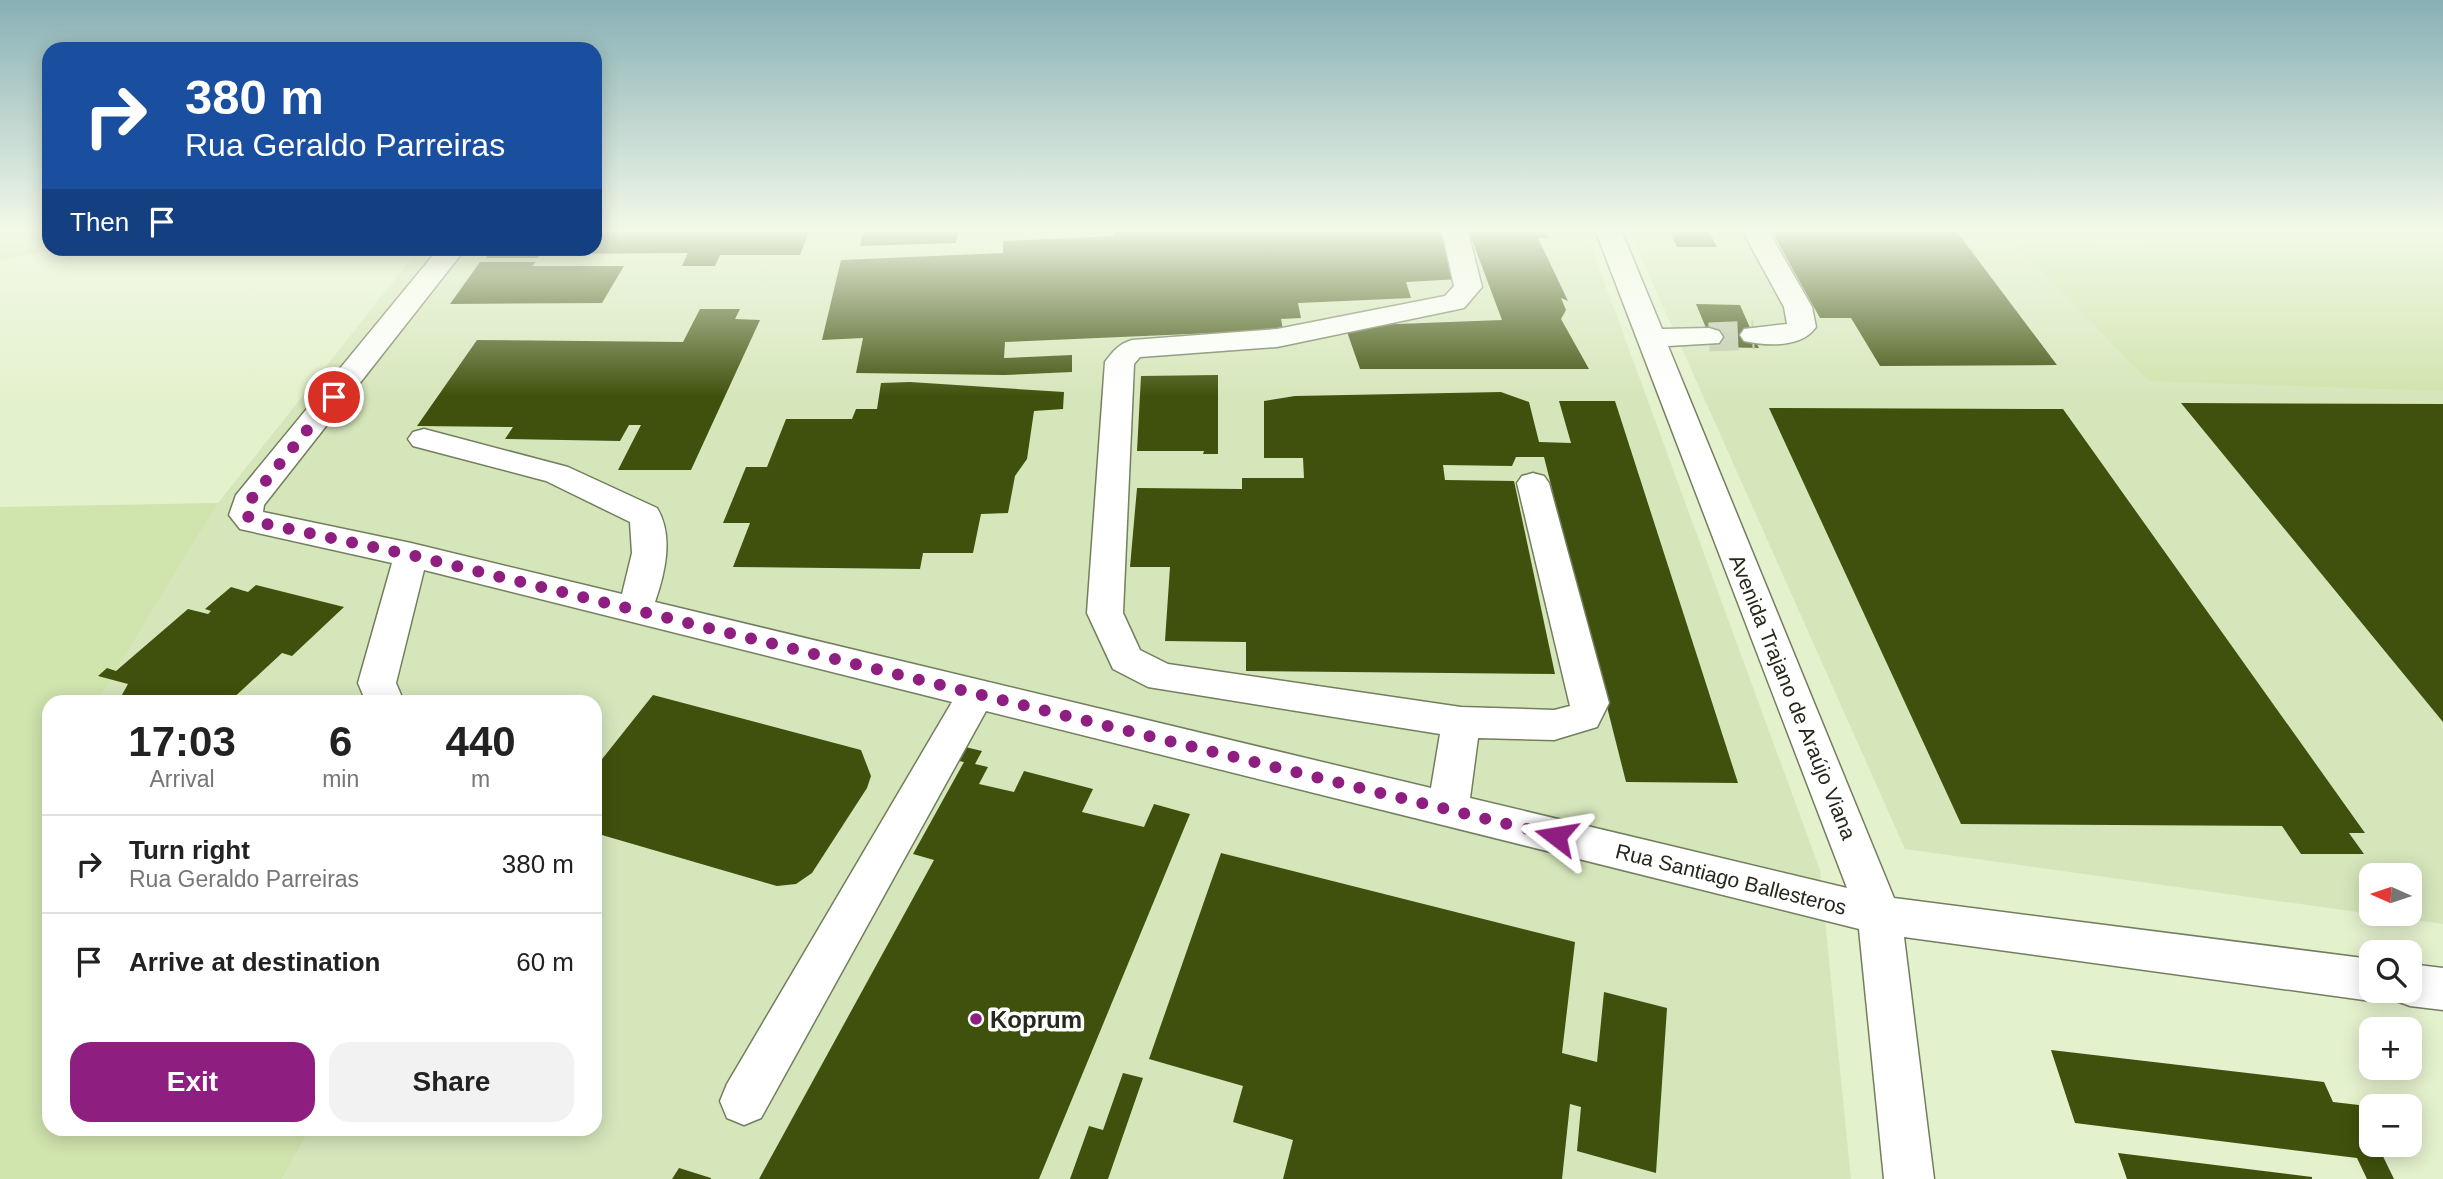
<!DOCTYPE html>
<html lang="en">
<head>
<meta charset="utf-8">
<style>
	:root { --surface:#fff; --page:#f2f2f2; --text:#222; --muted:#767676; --line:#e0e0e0; --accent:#8e1e80 }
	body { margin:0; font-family:Arial,sans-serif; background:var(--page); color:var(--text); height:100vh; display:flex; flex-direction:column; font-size:26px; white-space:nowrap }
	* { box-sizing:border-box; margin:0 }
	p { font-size:23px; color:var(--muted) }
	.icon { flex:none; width:38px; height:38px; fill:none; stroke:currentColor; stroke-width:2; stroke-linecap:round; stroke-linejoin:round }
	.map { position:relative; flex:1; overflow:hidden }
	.details { position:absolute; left:42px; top:695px; width:560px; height:441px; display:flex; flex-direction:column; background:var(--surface); border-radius:21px; box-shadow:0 4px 18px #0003 }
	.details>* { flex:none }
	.hud { position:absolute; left:42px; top:42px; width:560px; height:214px; border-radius:21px; box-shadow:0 4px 18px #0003; background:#1a4fa0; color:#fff; overflow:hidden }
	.needle { width:46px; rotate:273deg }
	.controls { position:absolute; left:2359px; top:863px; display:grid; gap:14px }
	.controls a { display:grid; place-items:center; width:63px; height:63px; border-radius:14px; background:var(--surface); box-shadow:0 4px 18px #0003; font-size:35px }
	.pin { position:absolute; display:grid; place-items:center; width:60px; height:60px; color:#fff; margin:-30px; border:4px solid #fff; border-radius:50%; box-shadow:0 2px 7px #0007 }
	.me { position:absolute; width:77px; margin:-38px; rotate:284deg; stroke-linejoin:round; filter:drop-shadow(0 0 5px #0008) }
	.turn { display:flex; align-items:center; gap:24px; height:147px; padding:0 28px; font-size:32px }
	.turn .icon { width:91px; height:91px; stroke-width:2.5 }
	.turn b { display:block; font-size:49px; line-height:60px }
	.then { display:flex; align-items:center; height:66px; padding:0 28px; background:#0003; gap:14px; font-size:26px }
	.eta { display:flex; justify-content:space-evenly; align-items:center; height:119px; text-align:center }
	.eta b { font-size:42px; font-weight:700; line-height:49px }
	.action { display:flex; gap:14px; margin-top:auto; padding:14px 28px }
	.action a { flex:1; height:80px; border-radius:21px; background:var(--accent); color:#fff; font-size:28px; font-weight:700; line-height:80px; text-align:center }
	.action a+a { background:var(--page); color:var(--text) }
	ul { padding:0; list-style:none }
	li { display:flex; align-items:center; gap:21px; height:98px; padding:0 28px; border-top:2px solid var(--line) }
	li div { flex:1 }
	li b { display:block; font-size:26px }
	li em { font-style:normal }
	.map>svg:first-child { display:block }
	.built { fill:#d6e6bb; fill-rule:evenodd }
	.green { fill:#d0e4ad }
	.building { fill:#3f510c }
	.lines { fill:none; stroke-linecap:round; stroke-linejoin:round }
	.minor-tunnel { stroke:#bec9aa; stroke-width:29; stroke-dasharray:29 14; stroke-linecap:butt }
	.minor-casing { stroke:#727e5e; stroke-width:3 }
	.minor { fill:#fff; fill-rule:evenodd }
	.route { stroke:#8e1e80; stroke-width:12; stroke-dasharray:0 21.6 }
	.poi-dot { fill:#8e1e80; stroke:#fff; stroke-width:2.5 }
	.labels { text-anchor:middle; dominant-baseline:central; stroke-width:7; stroke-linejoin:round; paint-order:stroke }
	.street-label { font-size:21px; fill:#25291c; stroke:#fff }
	.near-poi-label { font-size:24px; font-weight:bold; fill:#25291c; stroke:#fff; text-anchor:start }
</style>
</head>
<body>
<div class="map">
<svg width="2443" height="1179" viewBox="0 0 2443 1179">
	<rect width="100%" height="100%" fill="#e4f1cd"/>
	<!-- built -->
	<path class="built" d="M595,232H1586L1820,870L1851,1179H282L310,1129H595V702H97L218,503L419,249L595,248Z
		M1630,232H2443V924L1905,849ZM2371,875H2410V914H2371Z"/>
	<!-- green -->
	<path class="green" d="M0,232H49V248L54,249L0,261Z
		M2003,232L2143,244L2133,232H2443V391L2149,381Z
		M218,503L97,702H49V1129H310L282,1179H0V507Z"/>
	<!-- building -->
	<path class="building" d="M595,232H809L800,255H720L715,266H682L688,253L541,254L538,258H486L493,248H595Z
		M863,232H958L956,243L860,246Z
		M1114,232H1443L1461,279L1406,282L1411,298L1298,303L1301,318L1281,319L1283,330L1005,342L1004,358L1072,355V372L1004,375L856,373L863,338L822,340L841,260L1003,253V241L1114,236Z
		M1469,232H1545L1549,238H1538L1568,301L1561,298L1566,310L1561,319L1589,369H1360L1345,326L1502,320Z
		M1670,232H1709L1717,247H1677Z
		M1772,232H1957L2057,365L1880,366L1851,318H1820Z
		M480,262H536L532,266H624L602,303L450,304Z
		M1696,304L1740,305L1759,348L1714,347Z
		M700,309H740L735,319L760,320L691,470H618L641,425H629L620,441L505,439L513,427L417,426L477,340L683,342Z
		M1218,375V454H1203L1204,451H1137L1141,376Z
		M910,382L1064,392L1063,409L1034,411L1027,459L1015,476L1008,513L981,514L973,553H923L920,569L733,567L750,523H723L746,467H767L786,419H852L856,409H877L881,383Z
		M1501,392L1529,402L1539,442L1571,443L1559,401H1615L1738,783L1626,782L1544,457H1516L1512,466L1443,465L1445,480L1514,481L1555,674L1246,671V642L1165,641L1170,567H1130L1137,488L1242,489V478H1304L1303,458H1264V401L1295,396Z
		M2181,403L2443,404V722Z
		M1769,408L2063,409L2365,833H2349L2364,854H2301L2282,826L1961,824Z
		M256,585L344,607L292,656L282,653L229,702H118L128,684L98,676L107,668L116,671L188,609L208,614L211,611L205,609L231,587L248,592Z
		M242,695L265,701L264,702H235Z
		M653,695L861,750L871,776L867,788L812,873L796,884L777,886L595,833V768Z
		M961,746L982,751L975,764L988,767L979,784L1014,792L1024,771L1093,789L1082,812L1144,827L1154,804L1190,814L1039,1179H759L934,860L913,854L964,762L953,760Z
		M1221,853L1575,942L1562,1053L1597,1062L1604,992L1667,1008L1656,1173L1577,1151L1581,1107L1570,1104L1562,1179H1283L1293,1140L1233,1122L1243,1086L1149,1059Z
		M2051,1050L2324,1082L2333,1102L2359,1105L2371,1132V1144H2377L2394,1179H2367L2357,1158L2075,1123Z
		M1123,1073L1143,1078L1108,1179H1070L1089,1126L1103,1130Z
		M2118,1153L2312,1177V1179H2127Z
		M679,1168L711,1178V1179H672Z"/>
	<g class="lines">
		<!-- minor-tunnel -->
		<path class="minor-tunnel" d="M1709,337L1754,335"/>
		<!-- minor casing -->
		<g class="minor-casing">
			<path id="minor" d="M1442,232H1468L1482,287L1464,308L1277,347L1140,357L1134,364L1123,613L1140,650L1168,664L1461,707L1554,710L1570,706L1517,483L1522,476L1533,473L1544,476L1549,483L1609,703L1597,727L1554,740L1478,738L1470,798L1847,888L1596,232H1622L1662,329L1709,328L1719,331L1723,337L1719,343L1668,346L1894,898L2371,959V990H2389L2387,995L2371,1001L1904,937L1934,1179H1884L1859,929L986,711L761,1118L744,1125L727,1118L720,1101L727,1084L952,702L424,570L396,683L404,702H366L358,683L392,563L240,529L229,515L236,495L439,248H466L264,505L263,512L411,543L622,594L632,553L630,522L546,481L413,446L408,439L413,432L424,429L568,467L657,508C674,536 665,573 655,602L1431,788L1440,734L1148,687L1113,669L1087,613L1105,362C1113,351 1119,344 1132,340L1277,329L1445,296L1454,286Z
				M1743,232H1769L1812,307L1816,327C1802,348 1766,346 1744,341L1740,335L1744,329L1787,324L1784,307Z
				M2410,964L2443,968V1010L2410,1006L2394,1000L2390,990H2410Z"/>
		</g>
		<!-- minor -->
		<use href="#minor" class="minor"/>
	</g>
	<!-- sky -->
	<linearGradient id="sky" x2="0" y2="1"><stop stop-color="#87b0b5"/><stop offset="0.58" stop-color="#f3f9e8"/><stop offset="1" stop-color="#f3f9e8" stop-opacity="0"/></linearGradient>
	<rect width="2443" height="397" fill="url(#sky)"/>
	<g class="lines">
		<!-- route -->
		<path class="route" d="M334,397L248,503L246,514L252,521L411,555L1556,836"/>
	</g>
	<!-- markers -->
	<circle class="poi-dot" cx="976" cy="1019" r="7"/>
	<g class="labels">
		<!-- street labels -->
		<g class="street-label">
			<text transform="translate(1793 697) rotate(68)">Avenida Trajano de Araújo Viana</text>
			<text transform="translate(1731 879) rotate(14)">Rua Santiago Ballesteros</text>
		</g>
		<!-- near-poi labels -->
		<g class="near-poi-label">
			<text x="990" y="1019">Koprum</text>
		</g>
	</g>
</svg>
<div class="controls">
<a><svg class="needle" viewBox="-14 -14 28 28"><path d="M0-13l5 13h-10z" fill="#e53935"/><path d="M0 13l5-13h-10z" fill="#767676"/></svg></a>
<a><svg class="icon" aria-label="search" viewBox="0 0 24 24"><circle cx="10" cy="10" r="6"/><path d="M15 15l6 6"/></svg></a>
<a>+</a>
<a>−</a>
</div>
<div class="pin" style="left:334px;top:397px;background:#d93025"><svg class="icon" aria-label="arrive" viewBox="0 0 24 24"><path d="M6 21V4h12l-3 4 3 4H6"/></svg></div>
<svg class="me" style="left:1556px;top:836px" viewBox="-20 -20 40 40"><path d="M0-17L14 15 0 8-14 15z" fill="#8e1e80" stroke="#fff" stroke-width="4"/></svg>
<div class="hud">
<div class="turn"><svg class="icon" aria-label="right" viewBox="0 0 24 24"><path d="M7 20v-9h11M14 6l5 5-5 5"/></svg><div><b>380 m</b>Rua Geraldo Parreiras</div></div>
<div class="then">Then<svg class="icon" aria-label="arrive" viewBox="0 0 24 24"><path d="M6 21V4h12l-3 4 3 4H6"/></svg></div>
</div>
<section class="details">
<div class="eta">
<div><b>17:03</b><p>Arrival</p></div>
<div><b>6</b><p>min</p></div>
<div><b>440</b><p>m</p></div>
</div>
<ul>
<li><svg class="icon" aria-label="right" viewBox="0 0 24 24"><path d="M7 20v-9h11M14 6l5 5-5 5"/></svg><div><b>Turn right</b><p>Rua Geraldo Parreiras</p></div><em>380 m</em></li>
<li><svg class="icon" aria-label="arrive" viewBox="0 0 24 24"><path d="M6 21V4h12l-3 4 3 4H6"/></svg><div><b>Arrive at destination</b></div><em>60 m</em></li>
</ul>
<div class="action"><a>Exit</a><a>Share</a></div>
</section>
</div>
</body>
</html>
